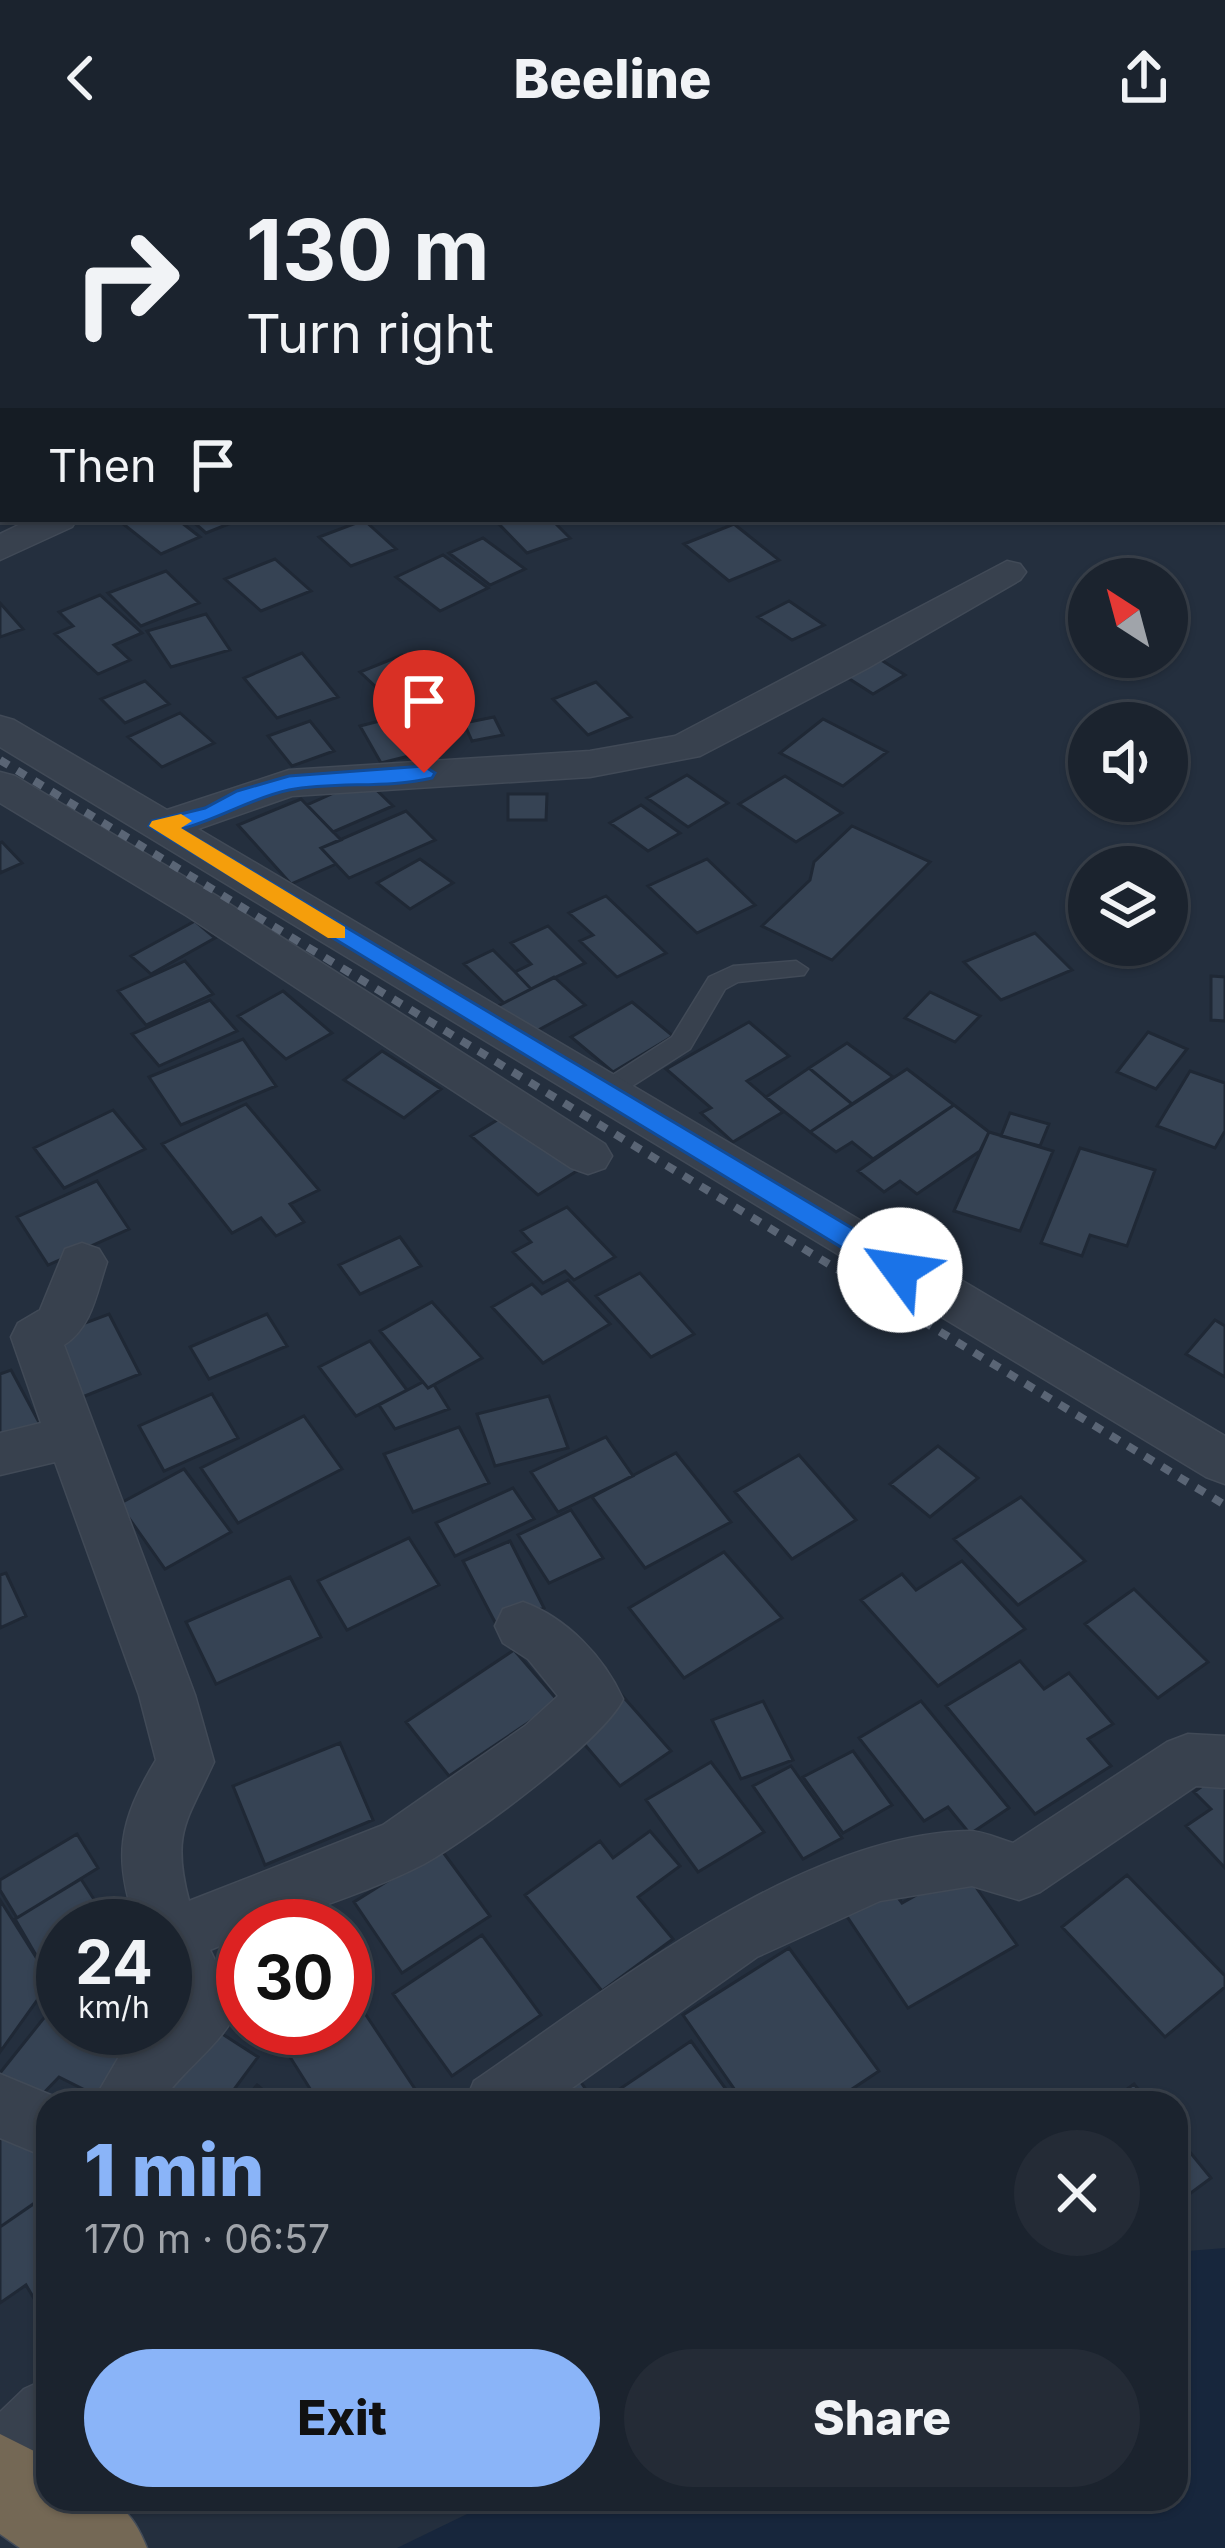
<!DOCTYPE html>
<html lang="en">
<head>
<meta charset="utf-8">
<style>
	:root { --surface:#1b232e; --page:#242b36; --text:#f1f3f6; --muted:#a0a4aa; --line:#39404a; --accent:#8ab4f8 }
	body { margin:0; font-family:Inter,sans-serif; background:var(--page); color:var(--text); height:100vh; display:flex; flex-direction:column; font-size:45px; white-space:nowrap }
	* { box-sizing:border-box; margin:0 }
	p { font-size:39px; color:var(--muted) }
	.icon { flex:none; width:66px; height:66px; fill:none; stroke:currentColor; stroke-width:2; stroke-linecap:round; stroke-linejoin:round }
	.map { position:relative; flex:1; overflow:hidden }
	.drawer { position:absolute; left:36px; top:1935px; width:1152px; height:420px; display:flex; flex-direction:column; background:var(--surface); border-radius:36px; box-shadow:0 3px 9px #0004,0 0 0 3px var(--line) }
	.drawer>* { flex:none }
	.banner { position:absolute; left:0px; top:0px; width:1227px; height:366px; box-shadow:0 3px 9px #0004,0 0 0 3px var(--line); background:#1b232e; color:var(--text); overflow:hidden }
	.needle { width:78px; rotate:324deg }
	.buttons { position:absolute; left:1068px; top:402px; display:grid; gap:24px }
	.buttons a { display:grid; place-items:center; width:120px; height:120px; border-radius:50%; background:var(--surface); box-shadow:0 3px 9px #0004,0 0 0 3px var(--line); font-size:60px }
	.speed { position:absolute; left:36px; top:1743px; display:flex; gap:24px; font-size:60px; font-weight:700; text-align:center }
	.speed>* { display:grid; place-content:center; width:156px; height:156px; border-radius:50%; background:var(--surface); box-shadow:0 3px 9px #0004,0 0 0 3px var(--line); line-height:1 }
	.speed small { font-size:30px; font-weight:400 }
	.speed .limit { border:18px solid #d22; background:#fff; color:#111 }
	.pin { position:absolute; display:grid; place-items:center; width:102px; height:102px; color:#fff; margin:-123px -51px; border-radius:50% 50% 50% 0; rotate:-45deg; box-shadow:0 0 12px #0007 }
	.pin .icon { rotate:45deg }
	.me { position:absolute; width:132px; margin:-66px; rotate:301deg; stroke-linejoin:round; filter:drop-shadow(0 0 9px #0008) }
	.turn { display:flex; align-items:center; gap:42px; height:252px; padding:0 48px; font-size:54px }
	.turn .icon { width:156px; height:156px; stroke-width:2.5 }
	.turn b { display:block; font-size:84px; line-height:102px }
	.then { display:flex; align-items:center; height:114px; padding:0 48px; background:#0003; gap:24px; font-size:45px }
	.round { display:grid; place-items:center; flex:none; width:126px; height:126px; border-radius:63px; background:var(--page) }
	.summary { display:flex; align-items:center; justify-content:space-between; height:204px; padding:0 48px }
	h1 { font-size:72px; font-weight:800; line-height:90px; color:var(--accent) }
	.action { display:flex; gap:24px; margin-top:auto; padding:24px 48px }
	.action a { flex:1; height:138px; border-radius:72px; background:var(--accent); color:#111; font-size:48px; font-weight:800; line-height:138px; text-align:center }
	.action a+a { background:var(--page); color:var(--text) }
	header { display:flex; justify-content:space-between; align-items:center; height:156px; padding:0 48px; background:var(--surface); font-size:54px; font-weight:800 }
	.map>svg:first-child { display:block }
	.water { fill:#17263c }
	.building { fill:#364354; stroke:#1f2835; stroke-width:3 }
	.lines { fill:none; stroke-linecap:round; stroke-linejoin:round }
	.lane-casing { stroke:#414a57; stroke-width:3 }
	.street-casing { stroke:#414a57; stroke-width:3 }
	.highway-casing { stroke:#434c59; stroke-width:3 }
	.lane { fill:#38414e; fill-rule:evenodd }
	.street { fill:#38414e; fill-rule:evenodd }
	.highway { fill:#746855; fill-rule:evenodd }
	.rail { stroke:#5a6575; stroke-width:8; stroke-dasharray:10 10; stroke-linecap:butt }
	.route { fill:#1a73e8; stroke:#114b97; stroke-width:3 }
	.slow { fill:#f59e0b }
</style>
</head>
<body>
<header><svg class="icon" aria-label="back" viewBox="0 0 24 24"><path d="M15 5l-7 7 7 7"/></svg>Beeline<svg class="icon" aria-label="share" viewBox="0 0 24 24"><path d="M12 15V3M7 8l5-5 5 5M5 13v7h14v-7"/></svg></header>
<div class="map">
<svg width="1225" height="2392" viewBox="0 0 1225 2392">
	<rect width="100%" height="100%" fill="#242f3e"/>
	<!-- water -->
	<path class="water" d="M838,0H1225V161L1224,3H834Z
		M1225,2092V2392H397L498,2343H1176V2096Z"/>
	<!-- building -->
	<path class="building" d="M117,363H177L200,381L161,398Z
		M190,363H241L206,377Z
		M504,363H551L570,382L527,397L496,365Z
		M364,364L396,393L351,410L319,381Z
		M734,368L779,404L729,425L684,388Z
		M483,382L525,413L490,429L449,397Z
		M443,399L488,432L440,455L396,421Z
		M275,403L311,435L261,455L225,423Z
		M166,415L199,447L141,470L108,437Z
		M100,439L142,477L114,489L130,504L98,518L55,478L73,470L59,456Z
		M789,445L824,469L792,484L758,461Z
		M0,447L23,473L0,481Z
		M206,458L230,494L171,511L147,475Z
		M302,497L338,541L277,562L244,522Z
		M402,499L433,530L392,546L360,516Z
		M878,502L905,519L873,538L845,520Z
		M145,525L169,548L125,567L101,543Z
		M596,526L631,561L588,579L553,543Z
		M180,557L214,587L162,611L128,581Z
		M407,558L429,595L381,607L360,570Z
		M494,561L503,579L472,585L464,567Z
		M823,563L887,596L843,630L780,597Z
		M310,565L334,595L292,610L268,580Z
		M687,619L728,647L688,671L647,642Z
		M785,620L842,657L796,686L739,648Z
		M365,623L393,650L333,676L307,649Z
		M508,638H547L546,664H508Z
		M301,643L341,684L321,692L336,708L291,728L238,669Z
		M641,649L680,677L648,695L610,667Z
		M406,655L435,684L349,722L321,692Z
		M852,670L930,706L832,804L762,770L810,724L814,706Z
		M2,686L22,707L0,717V687Z
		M420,703L453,727L410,753L377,727Z
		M707,703L755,749L697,777L648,730Z
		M606,740L666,797L617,821L580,785L593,779L569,757Z
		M195,765L215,782L151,818L131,800Z
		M548,770L585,807L531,833L515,816L531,808L511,787Z
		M1035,777L1072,814L1001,844L964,806Z
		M493,794L515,816L531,833L504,847L464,808Z
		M185,805L213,838L146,869L118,835Z
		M1211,820L1225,821V865L1211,864Z
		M554,821L585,849L529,879L498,850Z
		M283,835L332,877L286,903L238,860Z
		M930,836L980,860L955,886L905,862Z
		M210,844L237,875L159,910L132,878Z
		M632,846L673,880L613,916L571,881Z
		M749,866L789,900L747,925L783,956L733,986L701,957L711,952L666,913Z
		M1148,876L1187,893L1156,933L1117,916Z
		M243,883L276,930L181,969L149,921Z
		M847,887L893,921L852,948L809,912Z
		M382,895L441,933L404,962L344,924Z
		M809,912L852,948L810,976L766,941Z
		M907,913L954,949L873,1003L852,986L836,996L810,976Z
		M1190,915L1225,927V975L1215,992L1157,970Z
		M246,948L319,1034L290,1048L304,1066L276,1080L261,1062L232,1077L162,988Z
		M954,949L989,976L980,995L917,1038L900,1025L884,1036L858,1015Z
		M113,954L145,993L64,1032L34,992Z
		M512,955L580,1013L538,1039L471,980Z
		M1010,957L1049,968L1040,990L1001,980Z
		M989,976L1053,995L1020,1075L954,1055Z
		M1080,992L1155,1014L1127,1090L1090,1079L1082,1100L1041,1087Z
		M97,1025L129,1073L48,1109L17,1061Z
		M567,1051L615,1101L574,1124L565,1115L543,1127L513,1096L531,1086L521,1075Z
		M400,1081L421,1110L360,1138L339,1109Z
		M640,1117L694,1178L651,1201L596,1140Z
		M568,1124L610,1168L543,1207L492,1151L532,1128L542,1138Z
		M432,1146L482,1202L428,1232L380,1175Z
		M109,1158L140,1218L75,1244L45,1182Z
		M267,1158L287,1190L209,1223L190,1191Z
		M1215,1164L1225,1170V1221L1186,1198Z
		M370,1185L407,1234L356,1260L319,1211Z
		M11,1214L42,1272L0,1290V1218Z
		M423,1226L428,1232L434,1229L449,1253L395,1273L379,1249Z
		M212,1238L238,1282L164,1315L139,1270Z
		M549,1240L568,1292L495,1310L477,1258Z
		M304,1260L342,1313L238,1367L201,1312Z
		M459,1271L489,1327L413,1356L384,1298Z
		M606,1281L633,1320L558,1356L531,1316Z
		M938,1290L978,1322L930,1361L890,1328Z
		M676,1297L731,1366L645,1412L592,1341Z
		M799,1299L856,1364L792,1403L735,1336Z
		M184,1313L231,1376L165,1413L119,1348Z
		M513,1332L534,1363L455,1400L436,1367Z
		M1021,1341L1085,1405L1018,1449L954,1383Z
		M571,1354L603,1402L549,1427L518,1379Z
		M409,1382L439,1429L347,1474L318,1425Z
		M510,1385L544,1452L497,1470L463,1405Z
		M724,1396L782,1462L684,1522L629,1452Z
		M962,1405L1025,1473L938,1530L861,1444L902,1418L916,1434Z
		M6,1417L26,1460L0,1472V1419Z
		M290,1421L321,1481L216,1528L186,1466Z
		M1134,1433L1208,1506L1158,1542L1085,1468Z
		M514,1494L559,1546L449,1620L406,1566Z
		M1020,1505L1044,1533L1069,1517L1113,1568L1088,1583L1111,1610L1035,1658L946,1550Z
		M619,1536L671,1595L620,1630L569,1570Z
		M763,1545L793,1604L741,1623L712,1564Z
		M921,1545L1009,1652L970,1678L948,1651L924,1665L859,1582Z
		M340,1587L373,1664L265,1709L233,1630Z
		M853,1595L892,1649L843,1677L803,1621Z
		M711,1606L764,1676L698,1716L646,1644Z
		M791,1610L842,1682L803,1703L753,1630Z
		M1225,1614V1712L1186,1670L1211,1653L1194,1636Z
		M650,1675L680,1710L638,1741L673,1783L602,1835L525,1739L600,1685L613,1702Z
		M77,1678L98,1712L17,1762L0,1734V1724Z
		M440,1692L490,1760L402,1817L354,1746Z
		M963,1713L1017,1789L908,1852L842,1753L888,1728L902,1747Z
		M1127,1719L1225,1820V1831L1165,1881L1062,1771Z
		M81,1723L111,1770H63V1818L51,1825L15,1763Z
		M0,1744L51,1825L0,1896Z
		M315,1749L329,1770H280Z
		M482,1779L541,1859L452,1920L393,1838Z
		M243,1792V1836L224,1804Z
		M789,1792L879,1915L831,1947H744L683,1859Z
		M345,1795L368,1831L345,1845Z
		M63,1838V1872H150L103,1943L59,1921L36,1945L0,1926V1917Z
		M358,1847L421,1942L413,1947H319L285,1893L319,1872H345V1855Z
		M213,1872L258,1901L224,1947H135Z
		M691,1885L736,1947H599Z
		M570,1911L592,1942L584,1947H523Z
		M1134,1928L1149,1947H1108Z
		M257,1929L279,1947H242Z
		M0,1974L48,1993L46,2039L0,2071Z
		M1176,1979L1211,2022L1176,2048Z
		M48,2038V2166L26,2129L0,2147V2071Z"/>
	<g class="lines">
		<!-- lane casing -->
		<g class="lane-casing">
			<path id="lane" d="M0,158H3L0,169Z
				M3,295V307L0,308V296Z
				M796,805L808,813L804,819L738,826L725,833L690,893L612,943H594L591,937L594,931L672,881L709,821L733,810Z"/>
		</g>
		<!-- street casing -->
		<g class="street-casing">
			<path id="street" d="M739,0H774L776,3H741Z
				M0,243H3V265H0Z
				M31,363H77L72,371L0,404V378Z
				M1007,405L1020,408L1026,416L1020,424L868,512L700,600L590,621L292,640L198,673L1225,1280V1328L1206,1321L0,591V560L14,564L167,654L289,614L590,595L675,580Z
				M0,616L15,620L217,740L605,988L612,1000L605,1012L588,1018L571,1012L187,760L0,647Z
				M82,1087L99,1093L107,1106C97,1135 92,1172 64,1189L195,1539L214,1606C187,1665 171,1677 189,1745L383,1669L525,1570L558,1540L528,1503L503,1487L495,1470L503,1453L523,1446C567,1462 604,1501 623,1543C604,1584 468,1684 424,1708C376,1733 320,1750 269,1770H243V1780L210,1794L238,1852C222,1890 183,1912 161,1947H92L131,1880L140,1872H165V1849L171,1844L165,1832V1770H137C112,1702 119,1665 156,1604L139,1539L55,1306L0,1319V1277L41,1267L11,1181L18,1167L40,1154L65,1093Z
				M1188,1578L1225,1580V1632L1196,1630L1040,1736L1019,1744L972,1730L880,1745L757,1801L551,1947H465L474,1925C609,1833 801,1678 969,1675C983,1675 999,1683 1013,1687L1167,1586Z
				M0,1918L70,1947H48V2002L0,1982Z
				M48,2222V2307L25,2331L0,2341V2256L24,2233Z"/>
		</g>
		<!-- highway casing -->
		<g class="highway-casing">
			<path id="highway" d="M0,2278L48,2302V2343C103,2343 124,2335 147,2392H20L0,2378Z"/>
		</g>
		<!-- lane -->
		<use href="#lane" class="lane"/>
		<!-- street -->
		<use href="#street" class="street"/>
		<!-- highway -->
		<use href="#highway" class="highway"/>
		<!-- rail -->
		<path class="rail" d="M0,604L1225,1349"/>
	</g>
	<!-- route -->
	<path class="route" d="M424,610L435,617L432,622C386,633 336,625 289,634C251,642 219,663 181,673L909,1106L913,1114L909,1121H890L149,670L152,665L205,652L237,635L289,620Z"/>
	<!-- slow -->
	<path class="slow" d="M181,658L192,665L181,672L345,771V782H328L149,670L152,665Z"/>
</svg>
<div class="buttons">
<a><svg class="needle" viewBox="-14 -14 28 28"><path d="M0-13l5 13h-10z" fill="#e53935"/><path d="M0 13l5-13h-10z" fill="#a0a4aa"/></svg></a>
<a><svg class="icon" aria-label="sound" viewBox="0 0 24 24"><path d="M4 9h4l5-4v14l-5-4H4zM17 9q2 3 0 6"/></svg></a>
<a><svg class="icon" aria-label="layers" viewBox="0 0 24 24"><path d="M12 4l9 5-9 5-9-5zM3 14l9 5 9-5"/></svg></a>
</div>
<div class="speed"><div>24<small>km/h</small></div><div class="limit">30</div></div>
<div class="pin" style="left:424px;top:617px;background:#d93025"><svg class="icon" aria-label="arrive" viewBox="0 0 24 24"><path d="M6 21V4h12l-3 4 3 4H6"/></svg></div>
<svg class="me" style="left:900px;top:1114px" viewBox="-20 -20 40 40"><circle r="19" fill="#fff"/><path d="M0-13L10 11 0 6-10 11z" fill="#1a73e8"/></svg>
<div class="banner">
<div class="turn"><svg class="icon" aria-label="right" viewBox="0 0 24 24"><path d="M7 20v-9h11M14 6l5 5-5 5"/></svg><div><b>130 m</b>Turn right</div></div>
<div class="then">Then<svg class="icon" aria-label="arrive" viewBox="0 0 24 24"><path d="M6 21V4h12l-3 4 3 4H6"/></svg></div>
</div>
<section class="drawer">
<div class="summary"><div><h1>1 min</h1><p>170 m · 06:57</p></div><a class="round"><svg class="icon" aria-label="close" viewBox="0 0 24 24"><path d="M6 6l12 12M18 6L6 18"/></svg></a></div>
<div class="action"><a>Exit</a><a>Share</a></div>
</section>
</div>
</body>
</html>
